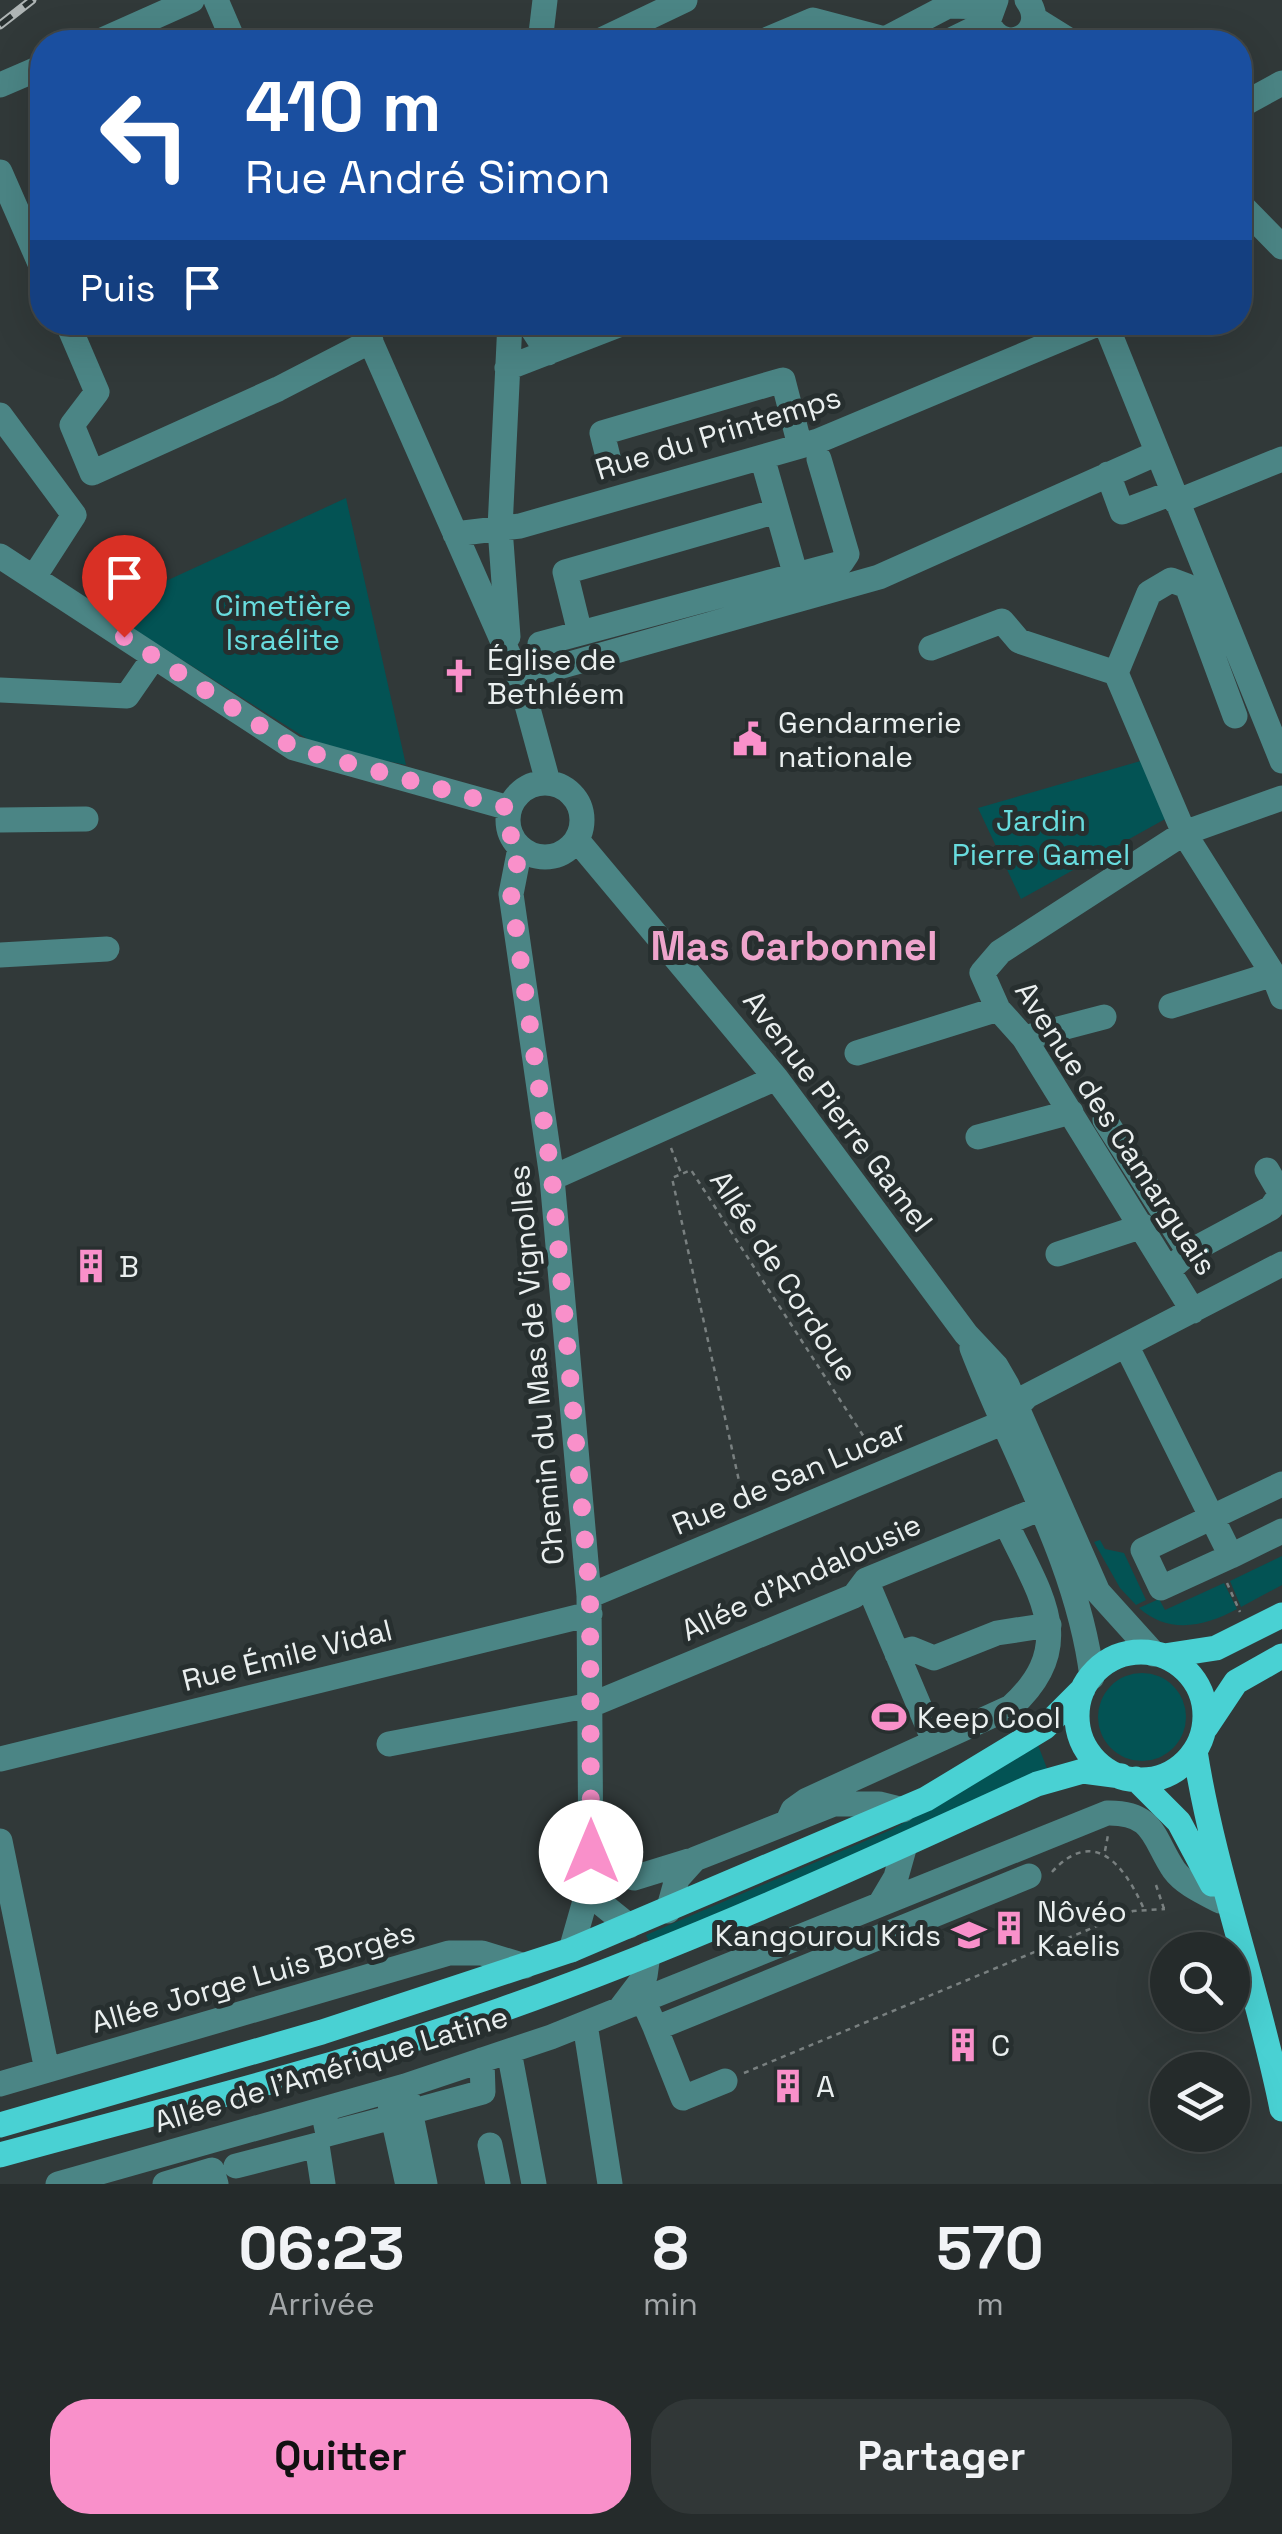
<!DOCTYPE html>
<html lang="fr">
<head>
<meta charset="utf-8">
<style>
	:root { --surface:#252b2b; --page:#313737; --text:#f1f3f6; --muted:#a3a7a9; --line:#424747; --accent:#f990ca }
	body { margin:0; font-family:"Space Grotesk",sans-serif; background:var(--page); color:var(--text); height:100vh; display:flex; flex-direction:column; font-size:38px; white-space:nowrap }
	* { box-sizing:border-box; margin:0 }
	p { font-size:32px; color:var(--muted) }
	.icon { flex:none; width:55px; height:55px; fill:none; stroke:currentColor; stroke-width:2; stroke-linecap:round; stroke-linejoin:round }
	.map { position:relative; height:2184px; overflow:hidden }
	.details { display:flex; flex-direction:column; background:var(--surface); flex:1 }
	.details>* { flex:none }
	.top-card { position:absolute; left:30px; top:30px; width:1222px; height:305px; border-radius:40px; box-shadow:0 10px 40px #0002,0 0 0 2px var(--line); background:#1a4fa0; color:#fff; overflow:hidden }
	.buttons { position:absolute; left:1150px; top:1932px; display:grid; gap:20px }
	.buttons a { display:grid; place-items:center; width:100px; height:100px; border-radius:50%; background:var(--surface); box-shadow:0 10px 40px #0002,0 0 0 2px var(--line); font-size:50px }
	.pin { position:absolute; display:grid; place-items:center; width:85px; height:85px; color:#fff; margin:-102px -42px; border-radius:50% 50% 50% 0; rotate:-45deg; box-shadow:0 0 10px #0007 }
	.pin .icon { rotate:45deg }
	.me { position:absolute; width:110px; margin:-55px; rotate:0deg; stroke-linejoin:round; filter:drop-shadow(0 0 8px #0008) }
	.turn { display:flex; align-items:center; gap:35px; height:210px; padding:0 50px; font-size:45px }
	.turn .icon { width:130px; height:130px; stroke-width:2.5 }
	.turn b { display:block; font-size:70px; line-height:85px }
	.then { display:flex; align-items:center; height:95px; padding:0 50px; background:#0003; gap:20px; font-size:38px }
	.eta { display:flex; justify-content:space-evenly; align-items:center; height:170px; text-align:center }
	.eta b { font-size:60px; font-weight:700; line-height:70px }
	.cta { display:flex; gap:20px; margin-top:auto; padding:20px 50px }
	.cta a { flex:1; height:115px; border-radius:40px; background:var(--accent); color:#111; font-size:40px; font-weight:700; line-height:115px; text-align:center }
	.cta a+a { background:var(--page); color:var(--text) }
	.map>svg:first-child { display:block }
	.green { fill:#035354 }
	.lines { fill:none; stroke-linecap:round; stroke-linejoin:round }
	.path { stroke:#798080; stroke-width:2.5; stroke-dasharray:5 5; stroke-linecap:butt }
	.minor { stroke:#4b8585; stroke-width:25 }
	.major { stroke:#49d1d3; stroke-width:25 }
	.rail-casing { stroke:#aeb4b4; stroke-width:9 }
	.rail { stroke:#272f2f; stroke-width:5; stroke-dasharray:15; stroke-linecap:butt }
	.route { stroke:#f990ca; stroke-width:18; stroke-dasharray:0 32.4 }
	.labels { text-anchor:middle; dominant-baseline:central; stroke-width:10; stroke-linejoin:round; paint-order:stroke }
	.street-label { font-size:30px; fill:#eaefef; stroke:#272f2f }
	.park-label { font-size:30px; fill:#68dcde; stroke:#272f2f }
	.poi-label { font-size:30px; fill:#eaefef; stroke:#272f2f; text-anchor:start }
	.district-label { font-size:40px; font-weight:bold; fill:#eea4cc; stroke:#272f2f }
</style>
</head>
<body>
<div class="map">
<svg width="1282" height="2184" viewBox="0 0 1282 2184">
	<rect width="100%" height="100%" fill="#313939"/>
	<!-- green -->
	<path class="green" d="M346,498L406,765L320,747L103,610Z
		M1144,760L1167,818L1021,899L978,808Z
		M1100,1540L1105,1549L1124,1553L1146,1600L1136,1605L1120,1588L1094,1542Z
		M1282,1556V1585L1241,1607L1230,1581Z
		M1224,1583L1237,1609C1206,1626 1169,1635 1139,1608L1159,1599L1165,1610Z
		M1098 1717a44 44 0 1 1 88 0a44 44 0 1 1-88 0Z
		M1038,1745L1048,1771L650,1945L646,1935L893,1829Z"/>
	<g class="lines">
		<!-- path -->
		<path class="path" d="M671,1148L681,1173
			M745,1508L672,1178L691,1170L875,1454
			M1227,1583L1240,1612
			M1105,1851L1108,1835
			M1052,1872C1094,1826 1124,1865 1143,1907
			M1156,1885L1165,1912
			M744,2073L1133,1911L1165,1909"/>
		<!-- minor -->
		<path class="minor" d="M216,0L234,42
			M996,0L988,22C1003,59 1051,32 1027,0
			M1035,19L1072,42
			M98,42L192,0
			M540,42L545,0
			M597,42L685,0
			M761,42L813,20L885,39L948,6L990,7
			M947,42L988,22
			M0,85L42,67
			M1240,106L1282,83
			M0,172L42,268
			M1240,204L1282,247
			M67,322L97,392L72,425L92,473L278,389L371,341
			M362,322L521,683L548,782
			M528,322L548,353
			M1105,322L1282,761
			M507,368L626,322
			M0,415L74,515L34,577
			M762,457L796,576
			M609,461L602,433L783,380L800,446
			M1108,474L1122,512L1172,493
			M1176,502L1282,459
			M455,534L520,526L818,441L1102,322
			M0,556L294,748L509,808
			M580,633L565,572L777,511
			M508,637L500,528L510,322
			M540,644L841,563L847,554L819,459
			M931,648L1002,621L1019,641L1116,673L1184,833L1273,974L1282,997
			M1116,673L1149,593L1171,580L1187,586L1235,716
			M521,683L541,672L879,577L1155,454
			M0,690L127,696L154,657
			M508 820a37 37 0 1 1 74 0a37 37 0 1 1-74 0Z
			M0,820L86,819
			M577,840L776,1078L966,1334L996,1366L1007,1385L1098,1592L1154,1654
			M520,848L511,894L552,1178L589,1596L591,1880
			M0,955L107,949
			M1171,1006L1273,974
			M1024,1038L1104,1017
			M857,1053L998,1009
			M1105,1120L1189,1252L1170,1269
			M978,1137L1071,1112
			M552,1178L776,1078
			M1189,1252L1271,1208L1281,1194L1267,1170
			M1058,1254L1143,1226
			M1193,1311L1024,1038L998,1009L982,973L1000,952L1184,833L1282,798
			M1126,1345L1231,1556L1282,1531
			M972,1348C1013,1455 1078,1562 1092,1677
			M1231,1556L1161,1588L1143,1550L1282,1484
			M866,1580L934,1741
			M589,1596L1002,1423L1027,1396L1282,1264
			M897,1654L912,1649L934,1658L997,1633L1049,1625
			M389,1744L591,1705L854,1596L866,1580L1039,1509
			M0,1759L590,1614
			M788,1821L793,1810L807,1800L1011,1707C1081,1644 1038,1592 1006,1523
			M0,1841L47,2070
			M591,1859L634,1878L689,1861
			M880,1904L896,1877L905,1845
			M668,1911L677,1879L695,1859L834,1804H879L903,1810
			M571,1950L591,1880L603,1905L629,1926
			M643,2000L655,2027L664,2025L1029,1876
			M620,2009L645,1976L648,1954
			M585,2024L610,2184
			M655,2027L683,2098L725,2081
			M509,2051L534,2184
			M0,2084L449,1953H482L525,1966
			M407,2096L425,2184
			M323,2110L328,2134L393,2117L387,2091
			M410,2112L483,2092L482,2060
			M393,2117L407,2181
			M490,2145L498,2184
			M236,2166L317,2145L323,2184
			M58,2184L405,2086L551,2037L1107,1813C1155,1812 1153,1839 1174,1870C1184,1884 1205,1893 1220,1901
			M165,2184L212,2170L216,2184"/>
		<!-- major -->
		<path class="major" d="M1077 1716a64 64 0 1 1 128 0a64 64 0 1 1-128 0Z
			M1164,1656L1216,1648L1282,1615
			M1206,1727L1236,1682L1282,1656
			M1195,1751C1214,1872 1258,1988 1282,2109
			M1136,1779L1179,1822L1212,1884
			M0,2125L322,2032L571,1950L926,1799L1045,1727L1083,1689
			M0,2155C167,2109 337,2068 501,2010C683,1946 861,1865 1037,1784L1083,1771L1121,1776"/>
		<!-- rail casing -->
		<g class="rail-casing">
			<path id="rail" d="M0,25L32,0"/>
		</g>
		<!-- rail -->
		<use href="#rail" class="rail"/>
	</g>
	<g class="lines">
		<!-- route -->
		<path class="route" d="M124,637L294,748L509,808L511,837L520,848L511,894L552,1178L590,1596L591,1852"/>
	</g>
	<!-- icons -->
	<defs>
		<g id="church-bare" transform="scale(2.7)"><path d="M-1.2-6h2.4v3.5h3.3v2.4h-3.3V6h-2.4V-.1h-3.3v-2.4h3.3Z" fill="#f990ca" stroke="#272f2f" stroke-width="2.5" paint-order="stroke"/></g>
		<g id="civic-bare" transform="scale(2.7)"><path d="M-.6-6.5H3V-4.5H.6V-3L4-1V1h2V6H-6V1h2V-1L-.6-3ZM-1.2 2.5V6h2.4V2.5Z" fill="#f990ca" stroke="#272f2f" stroke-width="2.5" paint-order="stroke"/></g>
		<g id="building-bare" transform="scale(2.7)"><path d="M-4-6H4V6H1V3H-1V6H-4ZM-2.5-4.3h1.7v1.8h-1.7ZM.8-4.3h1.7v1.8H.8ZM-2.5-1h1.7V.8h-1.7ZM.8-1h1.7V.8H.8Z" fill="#f990ca" stroke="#272f2f" stroke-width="2.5" paint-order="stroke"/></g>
		<g id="stadium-bare" transform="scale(2.7)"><path d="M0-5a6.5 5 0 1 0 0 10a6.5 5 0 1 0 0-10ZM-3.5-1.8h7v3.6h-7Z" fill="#f990ca" stroke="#272f2f" stroke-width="2.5" paint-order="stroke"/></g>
		<g id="school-bare" transform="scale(2.7)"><path d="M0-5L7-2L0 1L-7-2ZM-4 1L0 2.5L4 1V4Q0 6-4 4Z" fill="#f990ca" stroke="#272f2f" stroke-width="2.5" paint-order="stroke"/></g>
	</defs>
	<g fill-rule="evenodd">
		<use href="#church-bare" x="459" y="676"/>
		<use href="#civic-bare" x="750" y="739"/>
		<use href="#building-bare" x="91" y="1266"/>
		<use href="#stadium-bare" x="889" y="1717"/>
		<use href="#building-bare" x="1009" y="1928"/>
		<use href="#school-bare" x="969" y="1935"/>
		<use href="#building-bare" x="963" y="2045"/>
		<use href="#building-bare" x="788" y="2086"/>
	</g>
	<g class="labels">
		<!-- street labels -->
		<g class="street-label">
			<text transform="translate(718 433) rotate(-17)">Rue du Printemps</text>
			<text transform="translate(838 1111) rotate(53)">Avenue Pierre Gamel</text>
			<text transform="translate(1116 1128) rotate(57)">Avenue des Camarguais</text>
			<text transform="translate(784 1276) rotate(57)">Allée de Cordoue</text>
			<text transform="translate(536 1365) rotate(-95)">Chemin du Mas de Vignolles</text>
			<text transform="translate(789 1477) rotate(-23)">Rue de San Lucar</text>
			<text transform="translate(801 1577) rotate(-25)">Allée d'Andalousie</text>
			<text transform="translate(287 1655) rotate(-14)">Rue Émile Vidal</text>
			<text transform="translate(253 1977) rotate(-16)">Allée Jorge Luis Borgès</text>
			<text transform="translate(331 2069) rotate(-17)">Allée de l'Amérique Latine</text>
		</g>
		<!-- park labels -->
		<g class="park-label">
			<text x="283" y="605">Cimetière<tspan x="283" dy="34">Israélite</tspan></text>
			<text x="1041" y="820">Jardin<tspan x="1041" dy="34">Pierre Gamel</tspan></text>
		</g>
		<!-- poi labels -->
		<g class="poi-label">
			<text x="487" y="659">Église de<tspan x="487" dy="34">Bethléem</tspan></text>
			<text x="778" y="722">Gendarmerie<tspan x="778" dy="34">nationale</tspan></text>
			<text x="119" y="1266">B</text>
			<text x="917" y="1717">Keep Cool</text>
			<text x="1037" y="1911">Nôvéo<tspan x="1037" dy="34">Kaelis</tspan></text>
			<text x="941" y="1935" text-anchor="end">Kangourou Kids</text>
			<text x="991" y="2045">C</text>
			<text x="816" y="2086">A</text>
		</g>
		<!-- district labels -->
		<g class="district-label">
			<text x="794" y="946">Mas Carbonnel</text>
		</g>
	</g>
</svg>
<div class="buttons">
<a><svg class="icon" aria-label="search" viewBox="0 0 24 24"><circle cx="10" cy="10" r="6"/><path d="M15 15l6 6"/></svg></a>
<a><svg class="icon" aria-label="layers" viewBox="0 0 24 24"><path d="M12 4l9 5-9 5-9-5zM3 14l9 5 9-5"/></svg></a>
</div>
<div class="pin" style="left:124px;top:637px;background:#d93025"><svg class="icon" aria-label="arrive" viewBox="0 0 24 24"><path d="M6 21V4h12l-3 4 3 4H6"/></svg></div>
<svg class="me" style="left:591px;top:1852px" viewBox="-20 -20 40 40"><circle r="19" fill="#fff"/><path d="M0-13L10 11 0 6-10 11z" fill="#f990ca"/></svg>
<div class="top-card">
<div class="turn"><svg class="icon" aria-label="left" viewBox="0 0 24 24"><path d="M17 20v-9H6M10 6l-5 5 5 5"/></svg><div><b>410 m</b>Rue André Simon</div></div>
<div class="then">Puis<svg class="icon" aria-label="arrive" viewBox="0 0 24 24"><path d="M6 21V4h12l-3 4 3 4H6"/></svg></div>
</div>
</div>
<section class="details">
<div class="eta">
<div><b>06:23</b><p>Arrivée</p></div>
<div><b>8</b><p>min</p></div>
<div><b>570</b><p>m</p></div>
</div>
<div class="cta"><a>Quitter</a><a>Partager</a></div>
</section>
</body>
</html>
